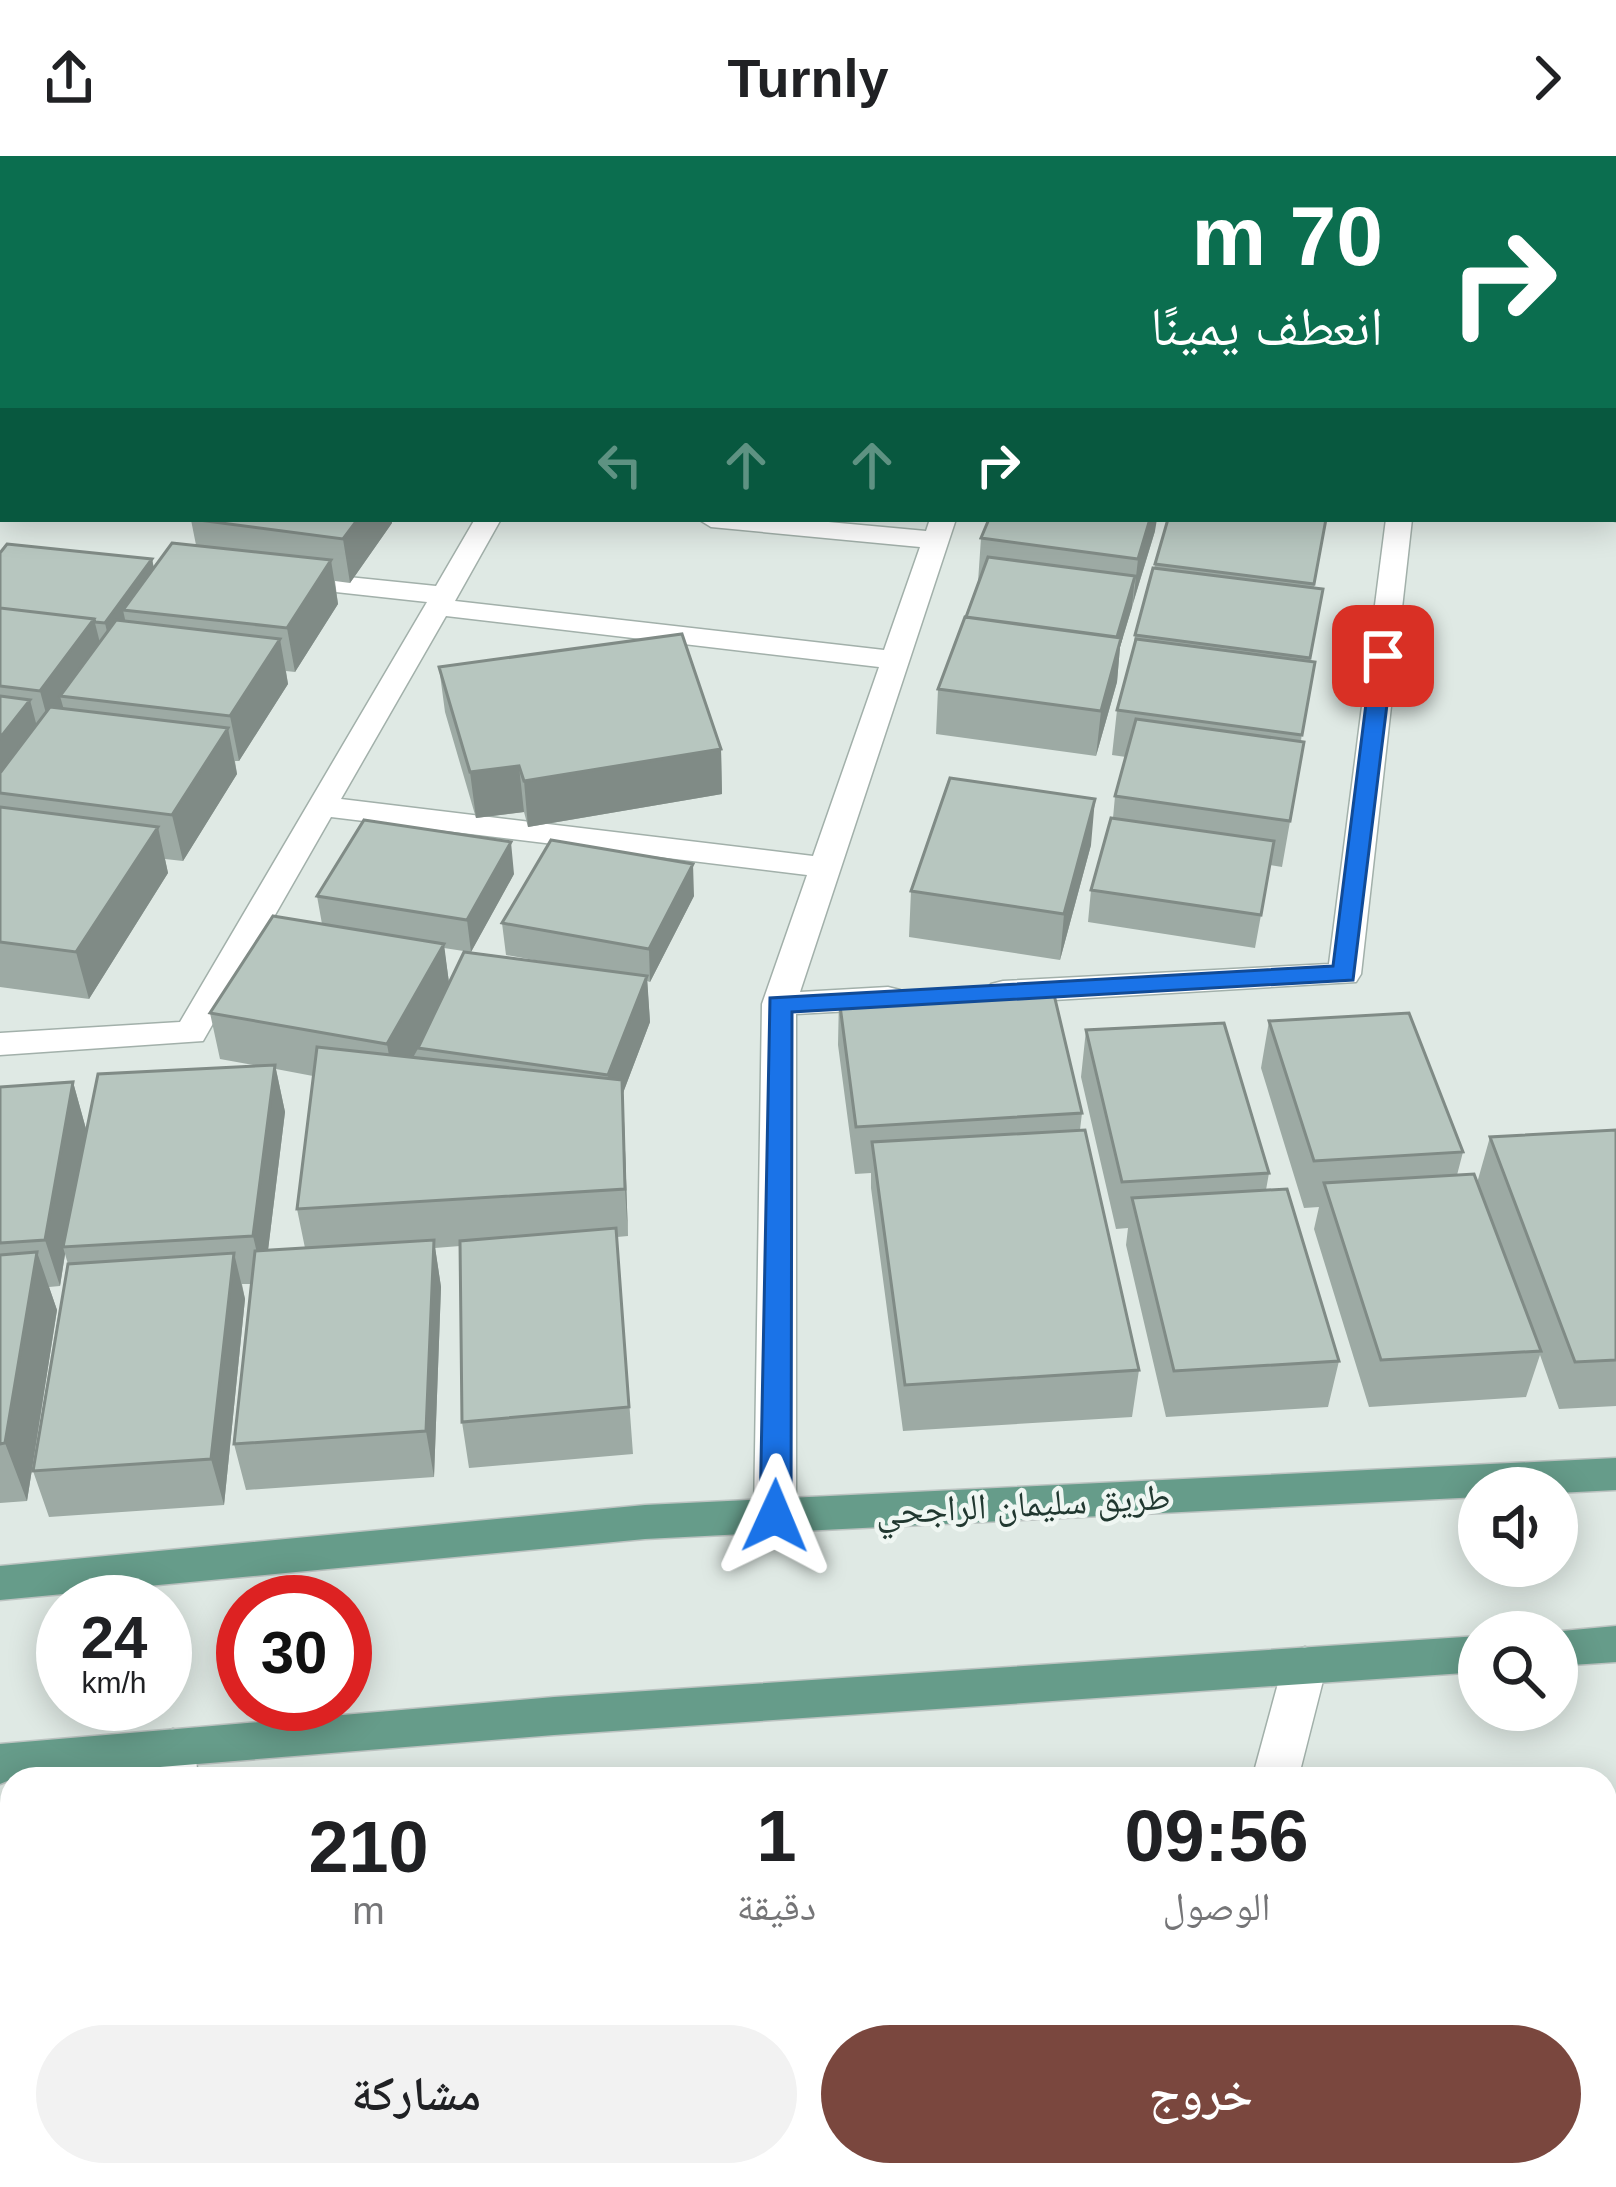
<!DOCTYPE html>
<html lang="ar">
<head>
<meta charset="utf-8">
<style>
	:root { --surface:#fff; --page:#f2f2f2; --text:#202124; --muted:#757577; --accent:#7a473e }
	body { margin:0; font-family:Helvetica,"Noto Naskh Arabic",sans-serif; background:var(--page); color:var(--text); direction:rtl; height:100vh; display:flex; flex-direction:column; font-size:45px; white-space:nowrap }
	* { box-sizing:border-box; margin:0 }
	p { font-size:39px; color:var(--muted) }
	.icon { flex:none; width:66px; height:66px; fill:none; stroke:currentColor; stroke-width:2; stroke-linecap:round; stroke-linejoin:round }
	.map { position:relative; flex:1; overflow:hidden; direction:ltr }
	.sheet { position:absolute; left:0px; top:1611px; width:1617px; height:420px; display:flex; flex-direction:column; background:var(--surface); border-radius:36px 36px 0 0; box-shadow:0 6px 30px #0003; direction:rtl }
	.sheet>* { flex:none }
	.top-card { position:absolute; left:0px; top:0px; width:1617px; height:366px; box-shadow:0 6px 30px #0003; direction:rtl; background:#0b6e4f; color:#fff; overflow:hidden }
	.buttons { position:absolute; left:1458px; top:1311px; display:grid; gap:24px }
	.buttons a { display:grid; place-items:center; width:120px; height:120px; border-radius:50%; background:var(--surface); box-shadow:0 6px 30px #0003; font-size:60px }
	.speed { position:absolute; left:36px; top:1419px; display:flex; gap:24px; font-size:60px; font-weight:700; text-align:center }
	.speed>* { display:grid; place-content:center; width:156px; height:156px; border-radius:50%; background:var(--surface); box-shadow:0 6px 30px #0003; line-height:1 }
	.speed small { font-size:30px; font-weight:400 }
	.speed .limit { border:18px solid #d22; background:#fff; color:#111 }
	.pin { position:absolute; display:grid; place-items:center; width:102px; height:102px; color:#fff; margin:-51px; border-radius:24px; box-shadow:0 6px 18px #0006 }
	.me { position:absolute; width:132px; margin:-66px; rotate:1deg; stroke-linejoin:round; filter:drop-shadow(0 0 9px #0008) }
	.turn { display:flex; align-items:center; gap:42px; height:252px; padding:0 36px; font-size:54px }
	.turn .icon { width:156px; height:156px; stroke-width:2.5 }
	.turn b { display:block; font-size:84px; line-height:102px }
	.lanes { display:flex; align-items:center; height:114px; padding:0 36px; background:#0003; justify-content:center; gap:60px; direction:ltr }
	.lanes .off { opacity:.35 }
	.eta { display:flex; justify-content:space-evenly; align-items:center; height:204px; text-align:center }
	.eta b { font-size:72px; font-weight:600; line-height:84px }
	.button { display:flex; gap:24px; margin-top:auto; padding:24px 36px }
	.button a { flex:1; height:138px; border-radius:72px; background:var(--accent); color:#fff; font-size:48px; font-weight:600; line-height:138px; text-align:center }
	.button a+a { background:var(--page); color:var(--text) }
	header { display:flex; justify-content:space-between; align-items:center; height:156px; padding:0 36px; background:var(--surface); font-size:54px; font-weight:600 }
	.map>svg:first-child { display:block }
	.lines { fill:none; stroke-linecap:round; stroke-linejoin:round }
	.stream { fill:#8ac6cb; fill-rule:evenodd }
	.minor-casing { stroke:#a2b0aa; stroke-width:3 }
	.major-casing { stroke:#bcc3c1; stroke-width:3 }
	.minor { fill:#fff; fill-rule:evenodd }
	.major { fill:#669c8a; fill-rule:evenodd }
	.wall { fill:#9daaa4; fill-rule:evenodd }
	.shaded-wall { fill:#808b86 }
	.building { fill:#b7c6bf; stroke:#808b86; stroke-width:3 }
	.route { fill:#1a73e8; stroke:#114b97; stroke-width:3 }
	.labels { text-anchor:middle; dominant-baseline:central; stroke-width:9; stroke-linejoin:round; paint-order:stroke }
	.street-label { font-size:36px; fill:#213830; stroke:#eff6f2 }
</style>
</head>
<body>
<header><svg class="icon" aria-label="forward" viewBox="0 0 24 24"><path d="M9 5l7 7-7 7"/></svg>Turnly<svg class="icon" aria-label="share" viewBox="0 0 24 24"><path d="M12 15V3M7 8l5-5 5 5M5 13v7h14v-7"/></svg></header>
<div class="map">
<svg width="1616" height="2031" viewBox="0 0 1616 2031">
	<rect width="100%" height="100%" fill="#dfe9e4"/>
	<g class="lines">
		<!-- stream -->
		<path class="stream" d="M90,0L88,3H77L79,0Z
			M0,86H3V95H0Z"/>
		<!-- minor casing -->
		<g class="minor-casing">
			<path id="minor" d="M815,0H835L837,3H817Z
				M1156,0H1177L1179,3H1158Z
				M3,343V362L0,363V344Z
				M1614,349H1616V365L1606,363H1614Z
				M475,363H501L455,445L884,494L920,391L711,371L698,363H796L926,375L930,363H956L800,836L888,831L900,834L905,842L900,850L888,853L796,858V1360L790,1372L775,1377L760,1372L754,1360L762,848L807,719L331,661L203,885L0,899V877L180,866L427,446L290,431L276,423L290,415L436,430ZM446,460L879,511L813,700L341,643Z
				M1386,363H1412L1361,818L1356,826L1003,847L991,844L986,836L991,828L1003,825L1329,808Z
				M1305,1491L1320,1496L1327,1509L1298,1623H1252L1283,1509L1290,1496Z
				M173,1573L189,1579L195,1593L198,1623H152L151,1593L157,1579Z
				M180,2019H230L232,2031H180Z
				M1148,2019H1198L1196,2031H1144Z"/>
		</g>
		<!-- major casing -->
		<g class="major-casing">
			<path id="major" d="M1616,1302V1334L1557,1337V1332H1479V1341L645,1383L0,1444V1410L645,1349Z
				M1616,1470V1506L1557,1510V1476H1551Z
				M1479,1480V1516L554,1579L12,1623L0,1628V1588L554,1541Z"/>
		</g>
		<!-- minor -->
		<use href="#minor" class="minor"/>
		<!-- major -->
		<use href="#major" class="major"/>
	</g>
	<!-- wall -->
	<path class="wall" d="M184,363H392V367L350,427L335,425L338,448L295,516L286,515L288,528L239,605H235L237,618L183,705L165,703L168,717L89,843L0,831V397L152,403L154,412L196,389L191,364Z
		M1168,363H1326L1314,432L1310,506L1301,585L1304,586L1282,711L1270,709L1255,792L1088,766L1091,734L1113,662L1115,640L1126,601L1112,599L1117,554L1133,495L1135,479Z
		M1155,375L1120,491L1117,526L1096,600L936,578L938,533L978,426L981,382Z
		M439,511L721,593L722,638L528,671L524,656L476,662L445,556Z
		M1091,689L1060,804L909,781L911,735Z
		M514,718L471,796L545,806L506,799L502,767L694,740L650,826L647,825L650,866L623,937L628,1080L617,1081L633,1298L469,1312L462,1266L460,1090L435,1092L441,1131L434,1321L246,1334L234,1288L251,1128H242L245,1143L224,1349L49,1361L33,1315L68,1108L65,1098L60,1130L49,1131L57,1154L27,1345L0,1347V931L73,926L86,973L259,910L220,903L210,857L322,768L317,740ZM444,792L470,796L449,826ZM276,913L313,920L297,1053L305,1092L268,1094L285,956Z
		M839,842L1082,957L1080,974L1139,1214L1132,1261L903,1275L871,1032V1017L855,1018L838,889Z
		M1269,865L1463,996L1457,1019L1477,1027L1490,981L1616,974V1250L1559,1253L1540,1199L1526,1241L1369,1251L1314,1073L1319,1051L1304,1052L1261,912Z
		M1086,874L1269,1017L1266,1034L1339,1205L1328,1251L1166,1261L1126,1089L1128,1072L1116,1073L1081,921Z"/>
	<!-- shaded-wall -->
	<path class="shaded-wall" d="M358,363H392V367L350,427L343,383Z
		M1150,363H1157L1155,375L1133,447L1138,403Z
		M152,403L158,434L123,454L128,477L112,498L105,467Z
		M331,404L338,448L295,516L287,472Z
		M1135,420L1132,451L1120,491L1117,526L1096,600L1101,555L1117,484Z
		M94,463L105,507L60,540L66,561L52,580L40,535Z
		M280,483L288,528L239,605L230,560Z
		M30,544L42,590L0,637V582Z
		M228,572L237,618L183,705L172,659Z
		M721,593L722,638L528,671L524,625Z
		M519,610L524,656L476,662L470,616Z
		M1095,643L1091,689L1060,804L1064,758Z
		M158,671L168,717L89,843L76,796Z
		M511,686L514,718L471,796L467,764Z
		M693,708L694,740L650,826L649,793Z
		M444,788L450,835L395,934L387,888Z
		M647,820L650,866L623,937L628,1080L625,1033L612,965L608,919Z
		M275,909L285,956L264,1127L253,1080Z
		M73,926L86,973L63,1091L65,1098L60,1130L45,1084Z
		M434,1084L441,1131L434,1321L426,1275Z
		M37,1096L57,1154L27,1345L5,1287Z
		M234,1097L245,1143L224,1349L211,1303Z
		M562,2019H622L624,2031H527Z"/>
	<!-- building -->
	<path class="building" d="M191,363H358L343,383Z
		M989,363H1150L1138,403L981,382Z
		M1168,363H1326L1314,428L1155,408Z
		M172,387L331,404L287,472L123,454Z
		M7,388L152,403L105,467L95,466L94,463L0,452V397Z
		M988,401L1135,420L1117,481L966,461Z
		M1153,412L1323,433L1310,502L1135,479Z
		M0,452L94,463L40,535L0,530Z
		M965,461L1121,482L1101,555L938,533Z
		M116,464L280,483L230,560L60,540Z
		M682,478L721,593L524,625L519,610L470,616L439,511Z
		M1136,483L1315,506L1302,579L1117,554Z
		M0,540L30,544L0,582Z
		M50,551L228,572L172,659L0,637V617Z
		M1136,563L1304,586L1290,665L1115,640Z
		M950,622L1095,643L1064,758L911,735Z
		M0,651L158,671L76,796L0,786Z
		M1111,662L1274,685L1261,759L1091,734Z
		M364,664L511,686L467,764L317,740Z
		M551,684L693,708L649,793L502,767Z
		M273,760L444,788L387,888L210,857Z
		M464,796L647,820L608,919L418,892Z
		M1052,830L1082,957L856,971L839,842Z
		M1409,857L1463,996L1314,1005L1269,865Z
		M1224,867L1269,1017L1122,1026L1086,874Z
		M317,891L622,924L625,1033L297,1053Z
		M275,909L253,1080L63,1091L98,918Z
		M73,926L45,1084L0,1087V931Z
		M1085,974L1139,1214L905,1229L872,986Z
		M1616,974V1204L1575,1206L1490,981Z
		M1474,1018L1541,1195L1381,1204L1324,1027Z
		M1287,1033L1339,1205L1174,1215L1132,1042Z
		M616,1072L629,1251L462,1266L460,1085Z
		M434,1084L426,1275L234,1288L255,1095Z
		M37,1096L5,1287L0,1288V1099Z
		M234,1097L211,1303L33,1315L68,1108Z
		M233,2019H562L527,2031H235Z"/>
	<!-- route -->
	<path class="route" d="M1383,493L1393,500L1353,824L792,856L791,1360L786,1369L775,1373L764,1369L760,1360L770,842L1333,810L1372,500Z"/>
	<g class="labels">
		<!-- street labels -->
		<g class="street-label">
			<text transform="translate(1023 1348) rotate(-3)">طريق سليمان الراجحي</text>
		</g>
	</g>
</svg>
<div class="buttons">
<a><svg class="icon" aria-label="sound" viewBox="0 0 24 24"><path d="M4 9h4l5-4v14l-5-4H4zM17 9q2 3 0 6"/></svg></a>
<a><svg class="icon" aria-label="search" viewBox="0 0 24 24"><circle cx="10" cy="10" r="6"/><path d="M15 15l6 6"/></svg></a>
</div>
<div class="speed"><div>24<small>km/h</small></div><div class="limit">30</div></div>
<div class="pin" style="left:1383px;top:500px;background:#d93025"><svg class="icon" aria-label="arrive" viewBox="0 0 24 24"><path d="M6 21V4h12l-3 4 3 4H6"/></svg></div>
<svg class="me" style="left:775px;top:1360px" viewBox="-20 -20 40 40"><path d="M0-17L14 15 0 8-14 15z" fill="#1a73e8" stroke="#fff" stroke-width="4"/></svg>
<div class="top-card">
<div class="turn"><svg class="icon" aria-label="right" viewBox="0 0 24 24"><path d="M7 20v-9h11M14 6l5 5-5 5"/></svg><div><b>70 m</b>انعطف يمينًا</div></div>
<div class="lanes"><svg class="icon off" aria-label="left" viewBox="0 0 24 24"><path d="M17 20v-9H6M10 6l-5 5 5 5"/></svg><svg class="icon off" aria-label="ahead" viewBox="0 0 24 24"><path d="M12 20V5M6 11l6-6 6 6"/></svg><svg class="icon off" aria-label="ahead" viewBox="0 0 24 24"><path d="M12 20V5M6 11l6-6 6 6"/></svg><svg class="icon" aria-label="right" viewBox="0 0 24 24"><path d="M7 20v-9h11M14 6l5 5-5 5"/></svg></div>
</div>
<section class="sheet">
<div class="eta">
<div><b>09:56</b><p>الوصول</p></div>
<div><b>1</b><p>دقيقة</p></div>
<div><b>210</b><p>m</p></div>
</div>
<div class="button"><a>خروج</a><a>مشاركة</a></div>
</section>
</div>
</body>
</html>
